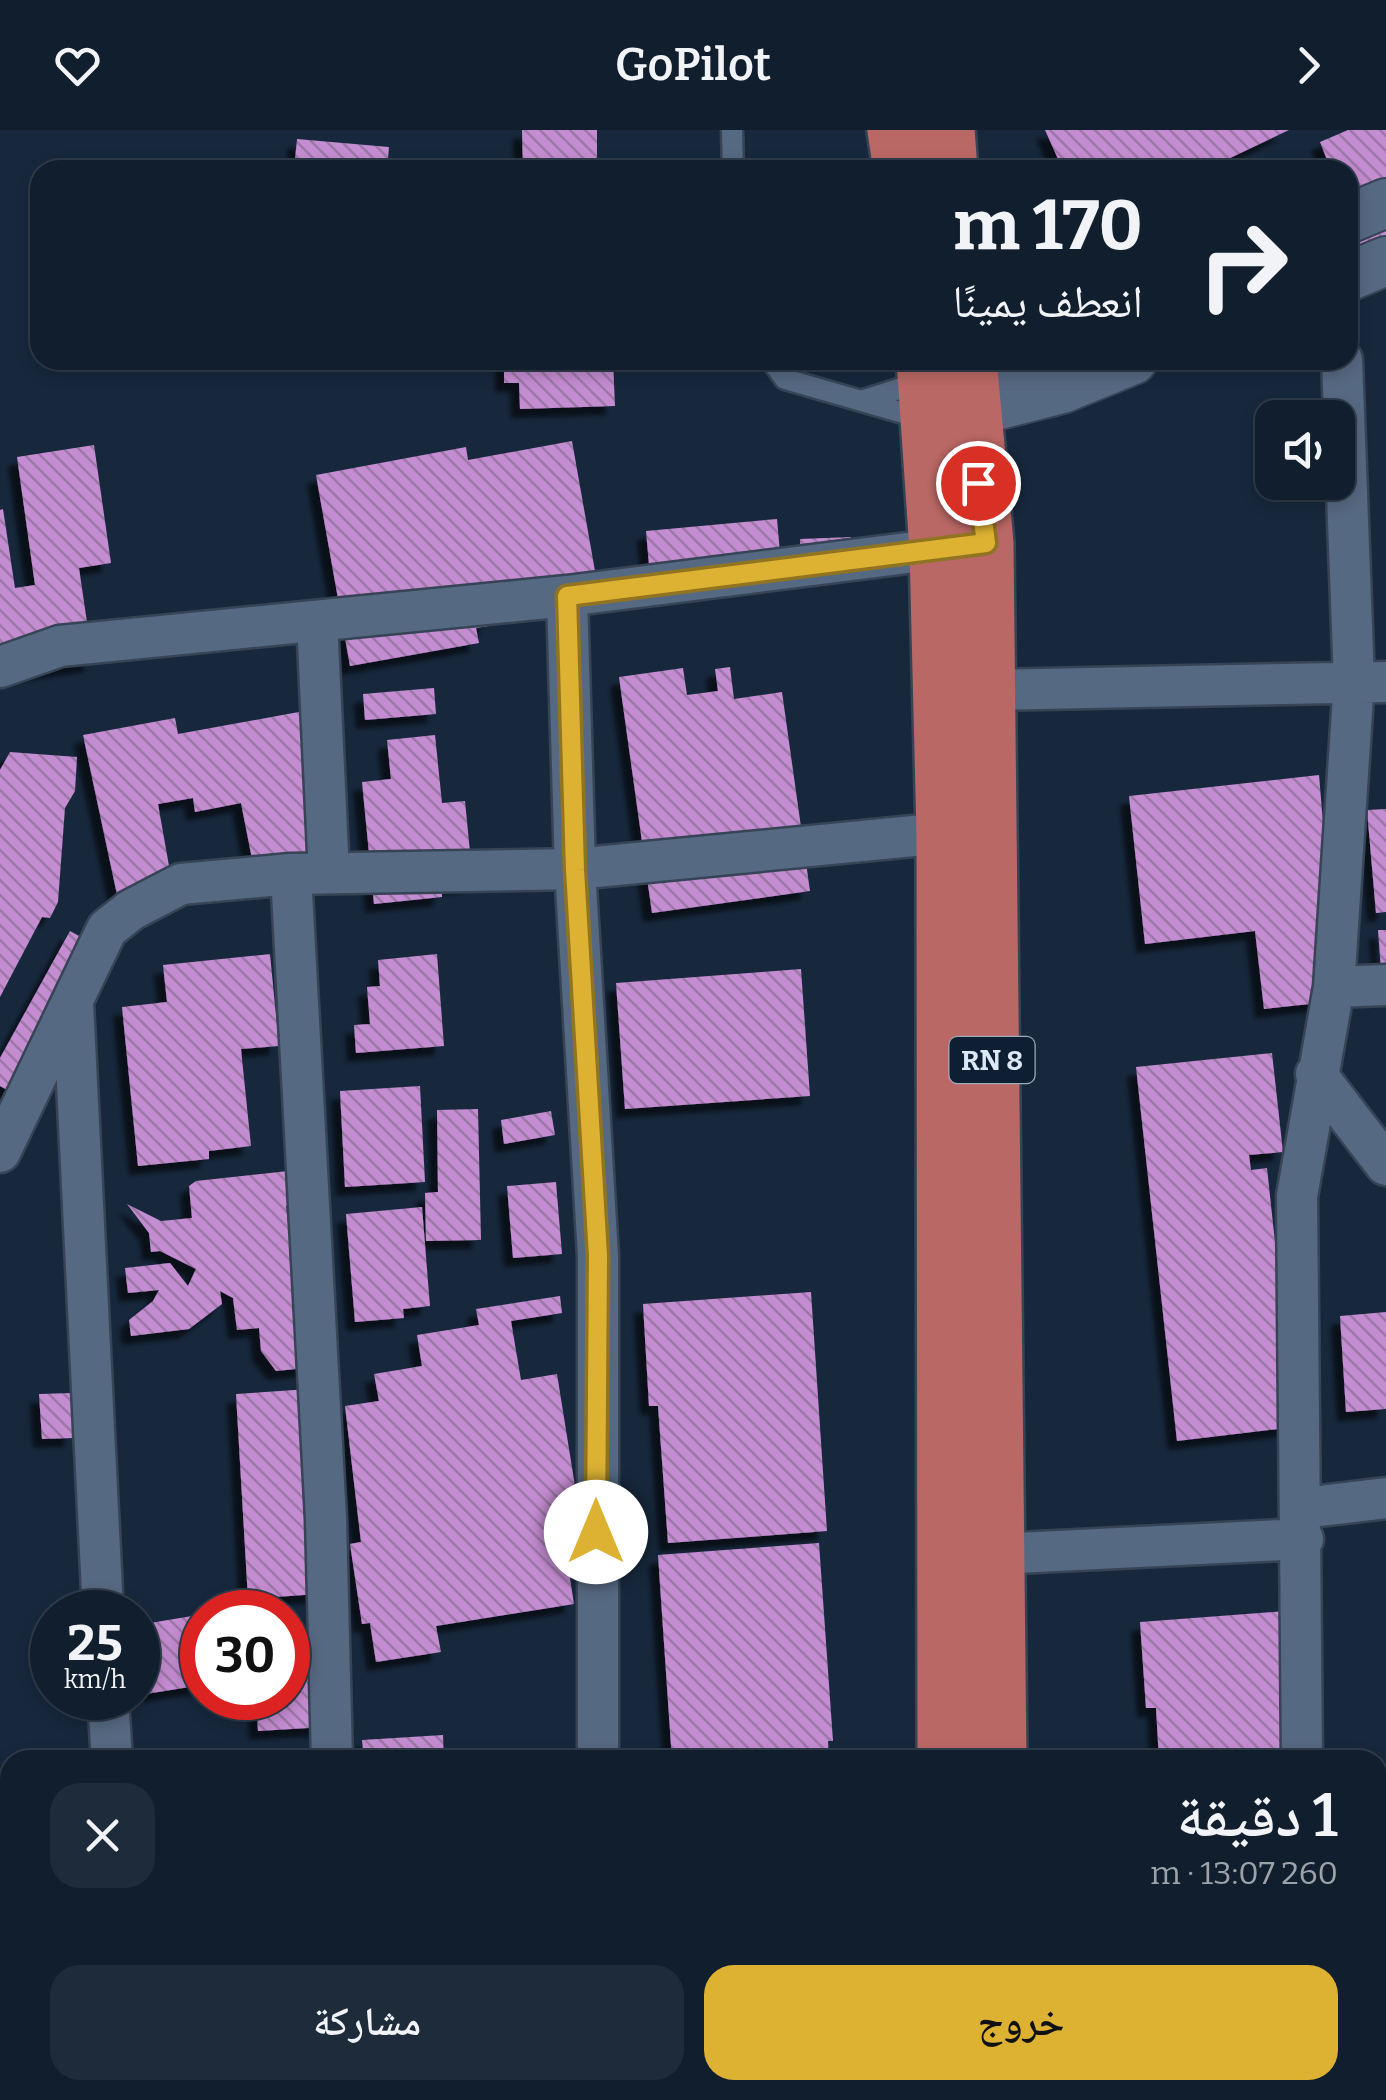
<!DOCTYPE html>
<html lang="ar">
<head>
<meta charset="utf-8">
<style>
	:root { --surface:#111e2e; --page:#1e2b3a; --text:#f1f3f6; --muted:#9ca2aa; --line:#303c4a; --accent:#ddb233 }
	body { margin:0; font-family:Bitter,"Noto Naskh Arabic",serif; background:var(--page); color:var(--text); direction:rtl; height:100vh; display:flex; flex-direction:column; font-size:38px; white-space:nowrap }
	* { box-sizing:border-box; margin:0 }
	p { font-size:32px; color:var(--muted) }
	.icon { flex:none; width:55px; height:55px; fill:none; stroke:currentColor; stroke-width:2; stroke-linecap:round; stroke-linejoin:round }
	.map { position:relative; flex:1; overflow:hidden; direction:ltr }
	.panel { position:absolute; left:0px; top:1620px; width:1388px; height:350px; display:flex; flex-direction:column; background:var(--surface); border-radius:30px 30px 0 0; box-shadow:0 5px 15px #0003,0 0 0 2px var(--line); direction:rtl }
	.panel>* { flex:none }
	.banner { position:absolute; left:30px; top:30px; width:1328px; height:210px; border-radius:30px; box-shadow:0 5px 15px #0003,0 0 0 2px var(--line); direction:rtl; background:#111e2e; color:var(--text); overflow:hidden }
	.tools { position:absolute; left:1255px; top:270px; display:grid; gap:20px }
	.tools a { display:grid; place-items:center; width:100px; height:100px; border-radius:20px; background:var(--surface); box-shadow:0 5px 15px #0003,0 0 0 2px var(--line); font-size:50px }
	.speed { position:absolute; left:30px; top:1460px; display:flex; gap:20px; font-size:50px; font-weight:700; text-align:center }
	.speed>* { display:grid; place-content:center; width:130px; height:130px; border-radius:50%; background:var(--surface); box-shadow:0 5px 15px #0003,0 0 0 2px var(--line); line-height:1 }
	.speed small { font-size:25px; font-weight:400 }
	.speed .limit { border:15px solid #d22; background:#fff; color:#111 }
	.pin { position:absolute; display:grid; place-items:center; width:85px; height:85px; color:#fff; margin:-42px; border:5px solid #fff; border-radius:50%; box-shadow:0 2px 10px #0007 }
	.me { position:absolute; width:110px; margin:-55px; rotate:0deg; stroke-linejoin:round; filter:drop-shadow(0 0 8px #0008) }
	.turn { display:flex; align-items:center; gap:35px; height:210px; padding:0 50px; font-size:45px }
	.turn .icon { width:130px; height:130px; stroke-width:2.5 }
	.turn b { display:block; font-size:70px; line-height:85px }
	.round { display:grid; place-items:center; flex:none; width:105px; height:105px; border-radius:30px; background:var(--page) }
	.headline { display:flex; align-items:center; justify-content:space-between; height:170px; padding:0 50px }
	h1 { font-size:60px; font-weight:600; line-height:75px }
	.action { display:flex; gap:20px; margin-top:auto; padding:20px 50px }
	.action a { flex:1; height:115px; border-radius:30px; background:var(--accent); color:#111; font-size:40px; font-weight:600; line-height:115px; text-align:center }
	.action a+a { background:var(--page); color:var(--text) }
	header { display:flex; justify-content:space-between; align-items:center; height:130px; padding:0 50px; background:var(--surface); font-size:45px; font-weight:600 }
	.map>svg:first-child { display:block }
	.building { fill:url(#building-back-hatch); filter:url(#shadow) }
	.lines { fill:none; stroke-linecap:round; stroke-linejoin:round }
	.service-casing { stroke:#374456; stroke-width:25 }
	.minor-casing { stroke:#374456; stroke-width:45 }
	.tertiary-casing { stroke:#374456; stroke-width:52 }
	.trunk-casing { stroke:#374456; stroke-width:60 }
	.service { stroke:#566982; stroke-width:20 }
	.minor { stroke:#566982; stroke-width:40 }
	.tertiary { stroke:#566982; stroke-width:48 }
	.trunk { stroke:#ba6865; stroke-width:55 }
	.route-casing { stroke:#907421; stroke-width:25 }
	.route { stroke:#ddb233; stroke-width:18 }
	.labels { text-anchor:middle; dominant-baseline:central; stroke-width:10; stroke-linejoin:round; paint-order:stroke }
	.shield { fill:#0e1e33; stroke:#9fabbc; stroke-width:2.5 }
	.shield-label { font-size:28px; font-weight:bold; fill:#dde8f7 }
</style>
</head>
<body>
<header><svg class="icon" aria-label="forward" viewBox="0 0 24 24"><path d="M9 5l7 7-7 7"/></svg>GoPilot<svg class="icon" aria-label="heart" viewBox="0 0 24 24"><path d="M12 20l-8-8c-3-5 5-10 8-4 3-6 11-1 8 4z"/></svg></header>
<div class="map">
<svg width="1386" height="1970" viewBox="0 0 1386 1970">
	<defs>
		<pattern id="building-back-hatch" width="6" height="6" patternUnits="userSpaceOnUse" patternTransform="scale(2.5)"><rect width="6" height="6" fill="#c48cd1"/><path d="M-1 5l2 2M0 0l6 6M5-1l2 2" fill="none" stroke="#9d77a8"/></pattern>
		<filter id="shadow"><feDropShadow dx="-9" dy="9" stdDeviation="2.5" flood-color="#0009"/></filter>
	</defs>
	<rect width="100%" height="100%" fill="#17283d"/>
	<!-- building -->
	<path class="building" d="M522,0H597V40H523Z
		M1045,0H1289L1205,40H1063Z
		M1348,0H1386V112L1348,128V40H1331L1320,12Z
		M297,9L389,17L387,40H294Z
		M504,230H613L615,276L520,279L519,253H504Z
		M572,311L598,458L486,478L489,496L476,498L479,513L350,536L316,345L466,317L468,330Z
		M94,315L111,433L79,438L93,533L0,547V380L3,379L15,458L35,455L17,327Z
		M777,389L782,445L651,457L646,401Z
		M851,407L852,430L801,432L800,409Z
		M730,537L734,569L782,562L810,761L652,783L619,547L683,538L687,565L718,561L715,539Z
		M434,558L436,584L365,590L363,564Z
		M304,581L321,721L253,734L241,673L195,682L193,668L158,674L174,764L119,774L83,605L175,588L178,604Z
		M435,605L442,673L465,671L473,753L442,757V767L374,774L362,652L391,649L387,610Z
		M10,622L77,627L75,661L65,678L58,772L50,788L42,787L0,867V640Z
		M1319,645L1338,871L1264,879L1255,801L1145,814L1129,666Z
		M1386,679V782L1376,783L1367,680Z
		M1378,800H1386V866L1383,867Z
		M70,801L106,821L24,969L0,956V928Z
		M270,824L279,916L241,919L251,1016L209,1021V1029L138,1036L122,877L167,872L163,835Z
		M437,824L444,916L356,923L354,895L370,894L367,857L380,856L378,830Z
		M801,839L810,966L625,979L616,853Z
		M1272,923L1283,1022L1249,1025L1251,1040L1267,1038L1295,1297L1177,1311L1136,937Z
		M420,956L425,1052L345,1057L340,961Z
		M478,979L481,1110L426,1111L425,1063L438,1062L437,980Z
		M551,981L555,1005L504,1014L501,990Z
		M297,1040L300,1065L286,1076L293,1138L316,1237L276,1241L261,1221L259,1198L237,1200L233,1168L220,1161L222,1174L189,1199L131,1206L129,1190L153,1171L159,1160L128,1163L125,1138L170,1133L188,1156L196,1139L160,1121L151,1122L149,1103L127,1074L161,1091L192,1088L189,1056L196,1051Z
		M556,1052L562,1124L513,1128L507,1056Z
		M422,1077L430,1176L403,1179L404,1188L355,1192L346,1084Z
		M811,1162L827,1401L668,1413L658,1276H649L643,1174Z
		M560,1166L562,1183L511,1191L521,1250L557,1244L583,1406L564,1409L574,1474L436,1496L441,1522L376,1532L370,1493L362,1494L350,1414L361,1412L345,1276L379,1271L374,1244L422,1236L417,1205L479,1195L476,1179Z
		M1386,1182V1279L1346,1282L1340,1186Z
		M309,1259L318,1464L248,1469L236,1264Z
		M72,1263L74,1308L42,1309L39,1264Z
		M819,1413L833,1611H828L829,1630H672L658,1425Z
		M1286,1481L1297,1630H1159L1156,1578H1146L1140,1492Z
		M198,1485L202,1555L146,1564L138,1495Z
		M320,1534L325,1597L258,1601L256,1568H288V1537Z
		M443,1605L444,1630H364L362,1610Z
		M0,1652H10V1701L0,1700Z
		M1378,1676H1386V1772L1378,1773Z
		M1386,1790V1895H1378V1791Z
		M10,1804V1902H7L0,1805Z
		M0,1940H3L5,1970H0Z
		M380,1960H477V1970H380Z"/>
	<g class="lines">
		<!-- service casing -->
		<g class="service-casing">
			<path id="service" d="M732,0L733,40
				M771,230L785,249L924,289
				M864,270L924,251"/>
		</g>
		<!-- minor casing -->
		<g class="minor-casing">
			<path id="minor" d="M567,466L575,739L598,1126V1630
				M317,491L329,743
				M0,537L60,516L567,466L962,416
				M985,560L1386,552
				M291,744L326,1389L332,1630
				M1334,857L1386,855
				M73,872L103,1482
				M1316,944L1386,1035
				M0,1022L107,799L131,780L181,754L291,744L575,739L944,703
				M1303,1378L1386,1368
				M997,1424L1303,1409
				M108,1568L112,1630
				M1302,1630L1297,1066L1334,857L1354,551L1342,230
				M606,1960L607,1970
				M121,1970V1960
				M216,1970L301,1960
				M1291,1970V1960"/>
		</g>
		<!-- tertiary casing -->
		<g class="tertiary-casing">
			<path id="tertiary" d="M1348,89L1386,73
				M1348,147L1386,131
				M936,250L971,247L1014,230
				M936,291L1062,259L1133,230"/>
		</g>
		<!-- trunk casing -->
		<g class="trunk-casing">
			<path id="trunk" d="M895,0L901,40
				M947,0L950,40
				M924,230L937,419L944,703L945,1630
				M969,230L986,413L999,1630
				M939,1960V1970
				M1002,1960V1970"/>
		</g>
		<!-- service -->
		<use href="#service" class="service"/>
		<!-- minor -->
		<use href="#minor" class="minor"/>
		<!-- tertiary -->
		<use href="#tertiary" class="tertiary"/>
		<!-- trunk -->
		<use href="#trunk" class="trunk"/>
	</g>
	<g class="lines">
		<!-- route casing -->
		<g class="route-casing">
			<path id="route" d="M596,1402L598,1126L575,740L567,466L986,413L978,353"/>
		</g>
		<!-- route -->
		<use href="#route" class="route"/>
	</g>
	<g class="labels">
		<!-- shield labels -->
		<rect class="shield" x="949.5" y="907" width="85" height="46" rx="8"/>
		<g class="shield-label">
			<text x="992" y="930">RN 8</text>
		</g>
	</g>
</svg>
<div class="tools">
<a><svg class="icon" aria-label="sound" viewBox="0 0 24 24"><path d="M4 9h4l5-4v14l-5-4H4zM17 9q2 3 0 6"/></svg></a>
</div>
<div class="speed"><div>25<small>km/h</small></div><div class="limit">30</div></div>
<div class="pin" style="left:978px;top:353px;background:#d93025"><svg class="icon" aria-label="arrive" viewBox="0 0 24 24"><path d="M6 21V4h12l-3 4 3 4H6"/></svg></div>
<svg class="me" style="left:596px;top:1402px" viewBox="-20 -20 40 40"><circle r="19" fill="#fff"/><path d="M0-13L10 11 0 6-10 11z" fill="#ddb233"/></svg>
<div class="banner">
<div class="turn"><svg class="icon" aria-label="right" viewBox="0 0 24 24"><path d="M7 20v-9h11M14 6l5 5-5 5"/></svg><div><b>170 m</b>انعطف يمينًا</div></div>
</div>
<section class="panel">
<div class="headline"><div><h1>1 دقيقة</h1><p>260 m · 13:07</p></div><a class="round"><svg class="icon" aria-label="close" viewBox="0 0 24 24"><path d="M6 6l12 12M18 6L6 18"/></svg></a></div>
<div class="action"><a>خروج</a><a>مشاركة</a></div>
</section>
</div>
</body>
</html>
